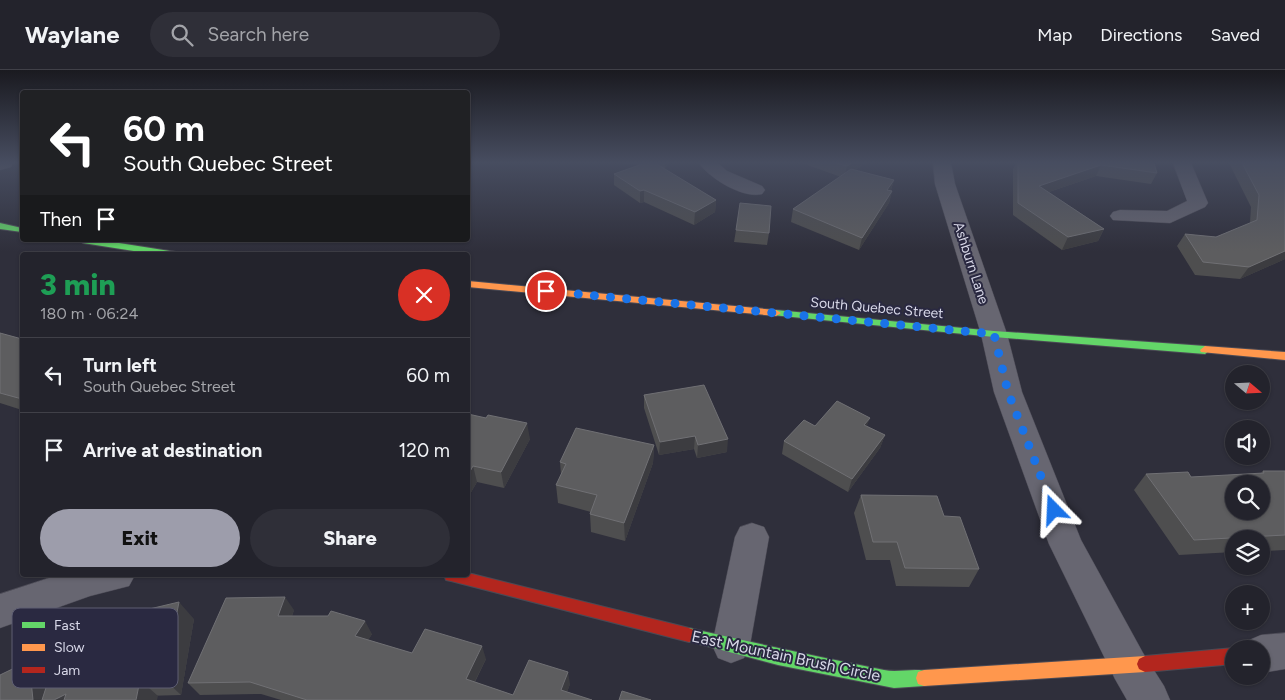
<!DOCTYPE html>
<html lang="en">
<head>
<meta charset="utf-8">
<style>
	:root { --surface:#23232c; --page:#2f2f38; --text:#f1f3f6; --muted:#a3a4a9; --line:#404048; --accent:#9d9dab }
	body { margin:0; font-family:Figtree,sans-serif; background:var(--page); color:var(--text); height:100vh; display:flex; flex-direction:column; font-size:19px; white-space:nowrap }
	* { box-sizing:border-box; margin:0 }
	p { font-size:16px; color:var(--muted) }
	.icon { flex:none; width:28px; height:28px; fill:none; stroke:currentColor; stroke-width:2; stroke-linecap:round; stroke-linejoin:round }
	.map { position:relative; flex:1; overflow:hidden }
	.details { position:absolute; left:20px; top:182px; width:450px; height:325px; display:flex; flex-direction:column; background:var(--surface); border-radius:5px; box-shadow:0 1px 4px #0004,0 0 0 1px var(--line) }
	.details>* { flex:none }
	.top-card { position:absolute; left:20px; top:20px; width:450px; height:152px; border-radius:5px; box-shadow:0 1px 4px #0004,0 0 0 1px var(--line); background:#202124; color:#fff; overflow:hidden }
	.needle { width:32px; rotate:109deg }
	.buttons { position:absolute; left:1225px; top:295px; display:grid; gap:10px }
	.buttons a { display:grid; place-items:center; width:45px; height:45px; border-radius:50%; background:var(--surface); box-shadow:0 1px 4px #0004,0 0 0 1px var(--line); font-size:25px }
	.pin { position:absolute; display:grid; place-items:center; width:42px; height:42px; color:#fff; margin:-21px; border:2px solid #fff; border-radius:50%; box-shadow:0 1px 5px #0007 }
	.me { position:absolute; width:55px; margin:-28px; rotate:339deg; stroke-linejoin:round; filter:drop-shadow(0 0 4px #0008) }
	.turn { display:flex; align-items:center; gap:18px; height:105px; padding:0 20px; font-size:22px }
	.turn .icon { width:65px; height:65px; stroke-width:2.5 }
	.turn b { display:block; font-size:35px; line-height:42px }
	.then { display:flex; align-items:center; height:48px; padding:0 20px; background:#0003; gap:10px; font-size:19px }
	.round { display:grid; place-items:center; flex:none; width:52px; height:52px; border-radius:26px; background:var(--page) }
	.head { display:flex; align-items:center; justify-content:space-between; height:85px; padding:0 20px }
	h1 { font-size:30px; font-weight:800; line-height:38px; color:#1e9e55 }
	.button { display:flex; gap:10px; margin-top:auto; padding:10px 20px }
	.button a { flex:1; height:58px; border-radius:30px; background:var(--accent); color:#111; font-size:20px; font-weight:800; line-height:58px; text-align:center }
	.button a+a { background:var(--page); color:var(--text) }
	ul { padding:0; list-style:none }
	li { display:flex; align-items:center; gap:15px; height:75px; padding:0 20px; border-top:1px solid var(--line) }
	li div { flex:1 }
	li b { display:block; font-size:19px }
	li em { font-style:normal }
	header { display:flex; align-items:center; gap:30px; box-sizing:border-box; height:70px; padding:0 25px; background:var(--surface); border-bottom:1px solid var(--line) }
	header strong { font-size:24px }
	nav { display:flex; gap:28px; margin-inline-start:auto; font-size:18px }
	.search { width:350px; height:45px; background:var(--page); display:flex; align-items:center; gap:12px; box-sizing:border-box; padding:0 18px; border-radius:28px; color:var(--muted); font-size:19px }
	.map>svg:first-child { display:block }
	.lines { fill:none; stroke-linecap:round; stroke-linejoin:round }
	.street-casing { stroke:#4b4a55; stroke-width:1 }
	.fast-casing { stroke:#4b4a55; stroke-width:2 }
	.slow-casing { stroke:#4b4a55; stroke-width:2 }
	.jam-casing { stroke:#4b4a55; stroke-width:2 }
	.street { fill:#676671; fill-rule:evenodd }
	.fast { fill:#63d668; fill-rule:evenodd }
	.slow { fill:#ff974d; fill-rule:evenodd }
	.jam { fill:#b3261e; fill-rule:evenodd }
	.wall { fill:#4e4e4f }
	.shaded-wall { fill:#3c3c40 }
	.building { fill:#5d5d5f; stroke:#707074; fill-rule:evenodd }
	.route { stroke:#1a73e8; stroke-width:9; stroke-dasharray:0 16.2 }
	.labels { text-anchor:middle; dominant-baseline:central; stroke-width:4; stroke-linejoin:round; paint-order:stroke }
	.street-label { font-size:14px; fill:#d8d8e8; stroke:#2a2941 }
	.near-street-label { font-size:16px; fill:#d8d8e8; stroke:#2a2941 }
	.key { fill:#2a2941; stroke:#5e5e73; stroke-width:1 }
	.key-label { font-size:14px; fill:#d8d8e8 }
</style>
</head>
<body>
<header>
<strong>Waylane</strong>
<div class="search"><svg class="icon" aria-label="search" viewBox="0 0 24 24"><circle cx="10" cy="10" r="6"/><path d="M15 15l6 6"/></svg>Search here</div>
<nav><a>Map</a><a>Directions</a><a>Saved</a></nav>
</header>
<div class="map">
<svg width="1285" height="630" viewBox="0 0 1285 630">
	<rect width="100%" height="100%" fill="#2f2f3b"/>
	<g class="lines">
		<!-- street casing -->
		<g class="street-casing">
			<path id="street" d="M0,93H13L11,97L0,100Z
				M699,93H718L727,101L762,116L765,120L762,124C743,129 709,108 699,93Z
				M933,93H951L955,114L1007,264L1022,322L1081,470L1143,583L1164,616L1170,630H1127L1115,609L1049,474L994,322L981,264L935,114Z
				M1173,93H1191L1208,133L1205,137L1170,153L1113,150L1110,146L1113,142L1120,140L1167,141L1187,131Z
				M752,453L764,457L769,467L750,575L744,588L731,593L718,588L712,575L735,467L740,457Z
				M58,505H135L129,516L90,526L0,558V524Z
				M1285,563V599L1261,603V579H1244L1247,571L1261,565Z"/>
		</g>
		<!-- fast casing -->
		<g class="fast-casing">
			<path id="fast" d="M0,153L22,158V162L0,159Z
				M79,170H100L176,182L181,185H159L83,173Z
				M776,240L994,261L1205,276L1210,280L1205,284L994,267L772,245L771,243Z
				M689,558C754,573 819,587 884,600C899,603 916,597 930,602L932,608L930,614L924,616L894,618L778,595L684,570L681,565L684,560Z"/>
		</g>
		<!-- slow casing -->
		<g class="slow-casing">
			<path id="slow" d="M468,211L776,240L781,243L776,246L468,217Z
				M1205,276L1285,282V290L1201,282L1200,280Z
				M1145,586L1151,589L1153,594L1151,599L1145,602L924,616L918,614L916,608L918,602L924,600Z"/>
		</g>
		<!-- jam casing -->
		<g class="jam-casing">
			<path id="jam" d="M468,503L689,558L694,560L697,565L694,570L689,572L451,511L446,510L444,505H468Z
				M1234,578V594L1145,602L1139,599L1137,594L1139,589L1145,586Z"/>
		</g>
		<!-- street -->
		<use href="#street" class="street"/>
		<!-- fast -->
		<use href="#fast" class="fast"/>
		<!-- slow -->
		<use href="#slow" class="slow"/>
		<!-- jam -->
		<use href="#jam" class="jam"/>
	</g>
	<!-- wall -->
	<path class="wall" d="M621,93H669L665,99L716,130L715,142L694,155L644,132L640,133L614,115V104L638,95Z
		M802,93H866L855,100L894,110L891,120L892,121L889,133L859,180L791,152L793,139L841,107Z
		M1016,93H1154L1157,103L1151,114L1096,106L1049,122L1104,159L1098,171L1062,180L1013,145V99Z
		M1229,93H1285V189L1240,209L1195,205L1177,176L1185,164L1216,167L1250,153L1251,137Z
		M736,160L769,163L767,175L734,172Z
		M0,263L22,269V340L0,333Z
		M644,325L727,382L697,388L694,379L659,385L644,338Z
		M468,344L530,369L504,418L477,412L470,424H468Z
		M867,356L885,365L880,378L848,422L782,384L784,371Z
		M654,375L653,393L625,471L591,462L590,444L591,442L558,433L556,415L561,404L560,392Z
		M1263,401H1285V480L1261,481V469H1234V482L1179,485L1134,420L1146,404L1191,407L1260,404Z
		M861,425L944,446L979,499L969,517L896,516L890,490H866L854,443Z
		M294,540L292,546L372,564L368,570L412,583L486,589L475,612L513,625L570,614L567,622L592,630H281L261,624L200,625L188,613Z
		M194,549L181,625L0,630L45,602L46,618Z"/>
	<!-- shaded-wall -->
	<path class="shaded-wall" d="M665,93H669L665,99Z
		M852,93H866L844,108L847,96Z
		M1101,95L1096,106L1034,127L1039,116Z
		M894,110L890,122L887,120Z
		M644,120V132L640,133V121Z
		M892,121L889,133L859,180L862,168Z
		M716,130L715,142L694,155L695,142Z
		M1104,159L1098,171L1062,180L1068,167Z
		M1285,181V189L1240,209L1249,197Z
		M870,348L865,361L864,355Z
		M527,353L530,369L504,418L501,402Z
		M885,365L880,378L848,422L852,409Z
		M695,366L694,379L659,385L660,372Z
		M728,369L727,382L697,388L698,375Z
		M654,375L653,393L625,471L624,453Z
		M473,396L477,412L470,424L468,417V405Z
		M285,527L294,540L287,559L278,546Z
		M179,532L194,549L181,625L164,609Z
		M365,551L372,564L363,579L355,566Z
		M482,576L486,589L470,621L466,609Z
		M29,591L45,602L48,630H33Z
		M568,602L570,614L564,630L561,620Z
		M140,610L158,626L157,630H136Z
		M66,624L74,630H54Z"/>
	<!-- building -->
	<path class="building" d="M645,93H655L716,130L695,142L644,120L640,121L614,104Z
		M836,93H852L847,96Z
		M1018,93H1154L1157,103L1101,95L1039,116L1104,159L1068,167L1018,133Z
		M1242,93H1285V181L1249,197L1203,192L1185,164L1216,167L1257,150L1259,125Z
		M851,99L894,110L887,120L892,121L862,168L793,139Z
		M740,133L771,136L769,163L736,160Z
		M0,263L22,269V329L0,323Z
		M704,315L728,369L698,375L695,366L660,372L644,325Z
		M837,331L870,348L864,355L885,365L852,409L784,371L804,350L815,356Z
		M468,344L486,348L488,345L527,353L501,402L473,396L468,405Z
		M576,358L654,375L624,453L590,444L597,425L556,415L566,394L560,392Z
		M1263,401H1285V465L1194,470L1146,404L1188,402L1191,407L1264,403ZM1234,414H1261V441H1234Z
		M861,425L937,426L944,446L960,447L979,499L905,498L897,472H873Z
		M285,527L278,546H328L331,541L365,551L355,566L412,583L425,559L482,576L466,609L513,625L529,590L568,602L561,620L592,630H307L250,612L188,613L226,528Z
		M179,532L164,609L140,610L136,630H64L66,624L54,630H42L65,559Z
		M29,591L33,630H0V605Z
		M622,621L651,630H619Z"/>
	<!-- sky -->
	<linearGradient id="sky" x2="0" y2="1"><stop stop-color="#1a1a20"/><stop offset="0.51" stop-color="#474d60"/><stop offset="1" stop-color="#474d60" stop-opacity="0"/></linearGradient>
	<rect width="1285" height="181" fill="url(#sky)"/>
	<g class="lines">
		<!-- route -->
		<path class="route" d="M546,221L994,264L1008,322L1054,440"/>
	</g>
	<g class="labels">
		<!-- street labels -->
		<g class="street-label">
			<text transform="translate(971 193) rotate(72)">Ashburn Lane</text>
			<text transform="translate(877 238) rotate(5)">South Quebec Street</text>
		</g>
		<!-- near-street labels -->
		<g class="near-street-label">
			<text transform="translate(786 586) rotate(12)">East Mountain Brush Circle</text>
		</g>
	</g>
	<!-- legend -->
	<rect x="12" y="538" width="166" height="80" rx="8" class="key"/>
	<rect x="22" y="552" width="23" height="6" fill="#63d668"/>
	<rect x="22" y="574" width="23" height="7" fill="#ff974d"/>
	<rect x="22" y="597" width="23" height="6" fill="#b3261e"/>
	<g class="key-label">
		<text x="54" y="560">Fast</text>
		<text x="54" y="582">Slow</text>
		<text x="54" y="605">Jam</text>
	</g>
</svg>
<div class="buttons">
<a><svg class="needle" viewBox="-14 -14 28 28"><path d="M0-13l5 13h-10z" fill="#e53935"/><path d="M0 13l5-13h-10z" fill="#a3a4a9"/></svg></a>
<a><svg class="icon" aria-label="sound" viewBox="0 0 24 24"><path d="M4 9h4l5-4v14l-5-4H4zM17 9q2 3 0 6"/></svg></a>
<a><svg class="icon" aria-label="search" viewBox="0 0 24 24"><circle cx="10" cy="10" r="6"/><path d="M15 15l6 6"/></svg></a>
<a><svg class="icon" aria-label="layers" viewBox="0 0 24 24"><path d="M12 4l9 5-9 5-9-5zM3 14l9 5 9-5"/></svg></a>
<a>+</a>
<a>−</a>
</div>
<div class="pin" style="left:546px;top:221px;background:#d93025"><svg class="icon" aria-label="arrive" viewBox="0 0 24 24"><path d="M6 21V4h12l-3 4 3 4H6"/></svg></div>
<svg class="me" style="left:1054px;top:440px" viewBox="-20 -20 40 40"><path d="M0-17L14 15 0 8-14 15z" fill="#1a73e8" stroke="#fff" stroke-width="4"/></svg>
<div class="top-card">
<div class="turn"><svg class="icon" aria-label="left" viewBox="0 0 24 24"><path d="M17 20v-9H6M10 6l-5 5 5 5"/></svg><div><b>60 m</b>South Quebec Street</div></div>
<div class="then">Then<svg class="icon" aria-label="arrive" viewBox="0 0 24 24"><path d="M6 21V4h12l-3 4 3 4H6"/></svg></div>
</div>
<section class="details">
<div class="head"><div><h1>3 min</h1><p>180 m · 06:24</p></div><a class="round" style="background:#d93025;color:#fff"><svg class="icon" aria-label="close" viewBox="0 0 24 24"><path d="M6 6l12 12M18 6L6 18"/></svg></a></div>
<ul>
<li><svg class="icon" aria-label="left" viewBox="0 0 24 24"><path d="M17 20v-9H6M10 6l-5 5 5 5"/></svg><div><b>Turn left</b><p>South Quebec Street</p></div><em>60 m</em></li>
<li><svg class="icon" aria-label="arrive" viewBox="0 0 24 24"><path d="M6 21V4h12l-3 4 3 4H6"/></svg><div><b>Arrive at destination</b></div><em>120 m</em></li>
</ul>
<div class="button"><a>Exit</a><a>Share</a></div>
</section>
</div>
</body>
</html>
